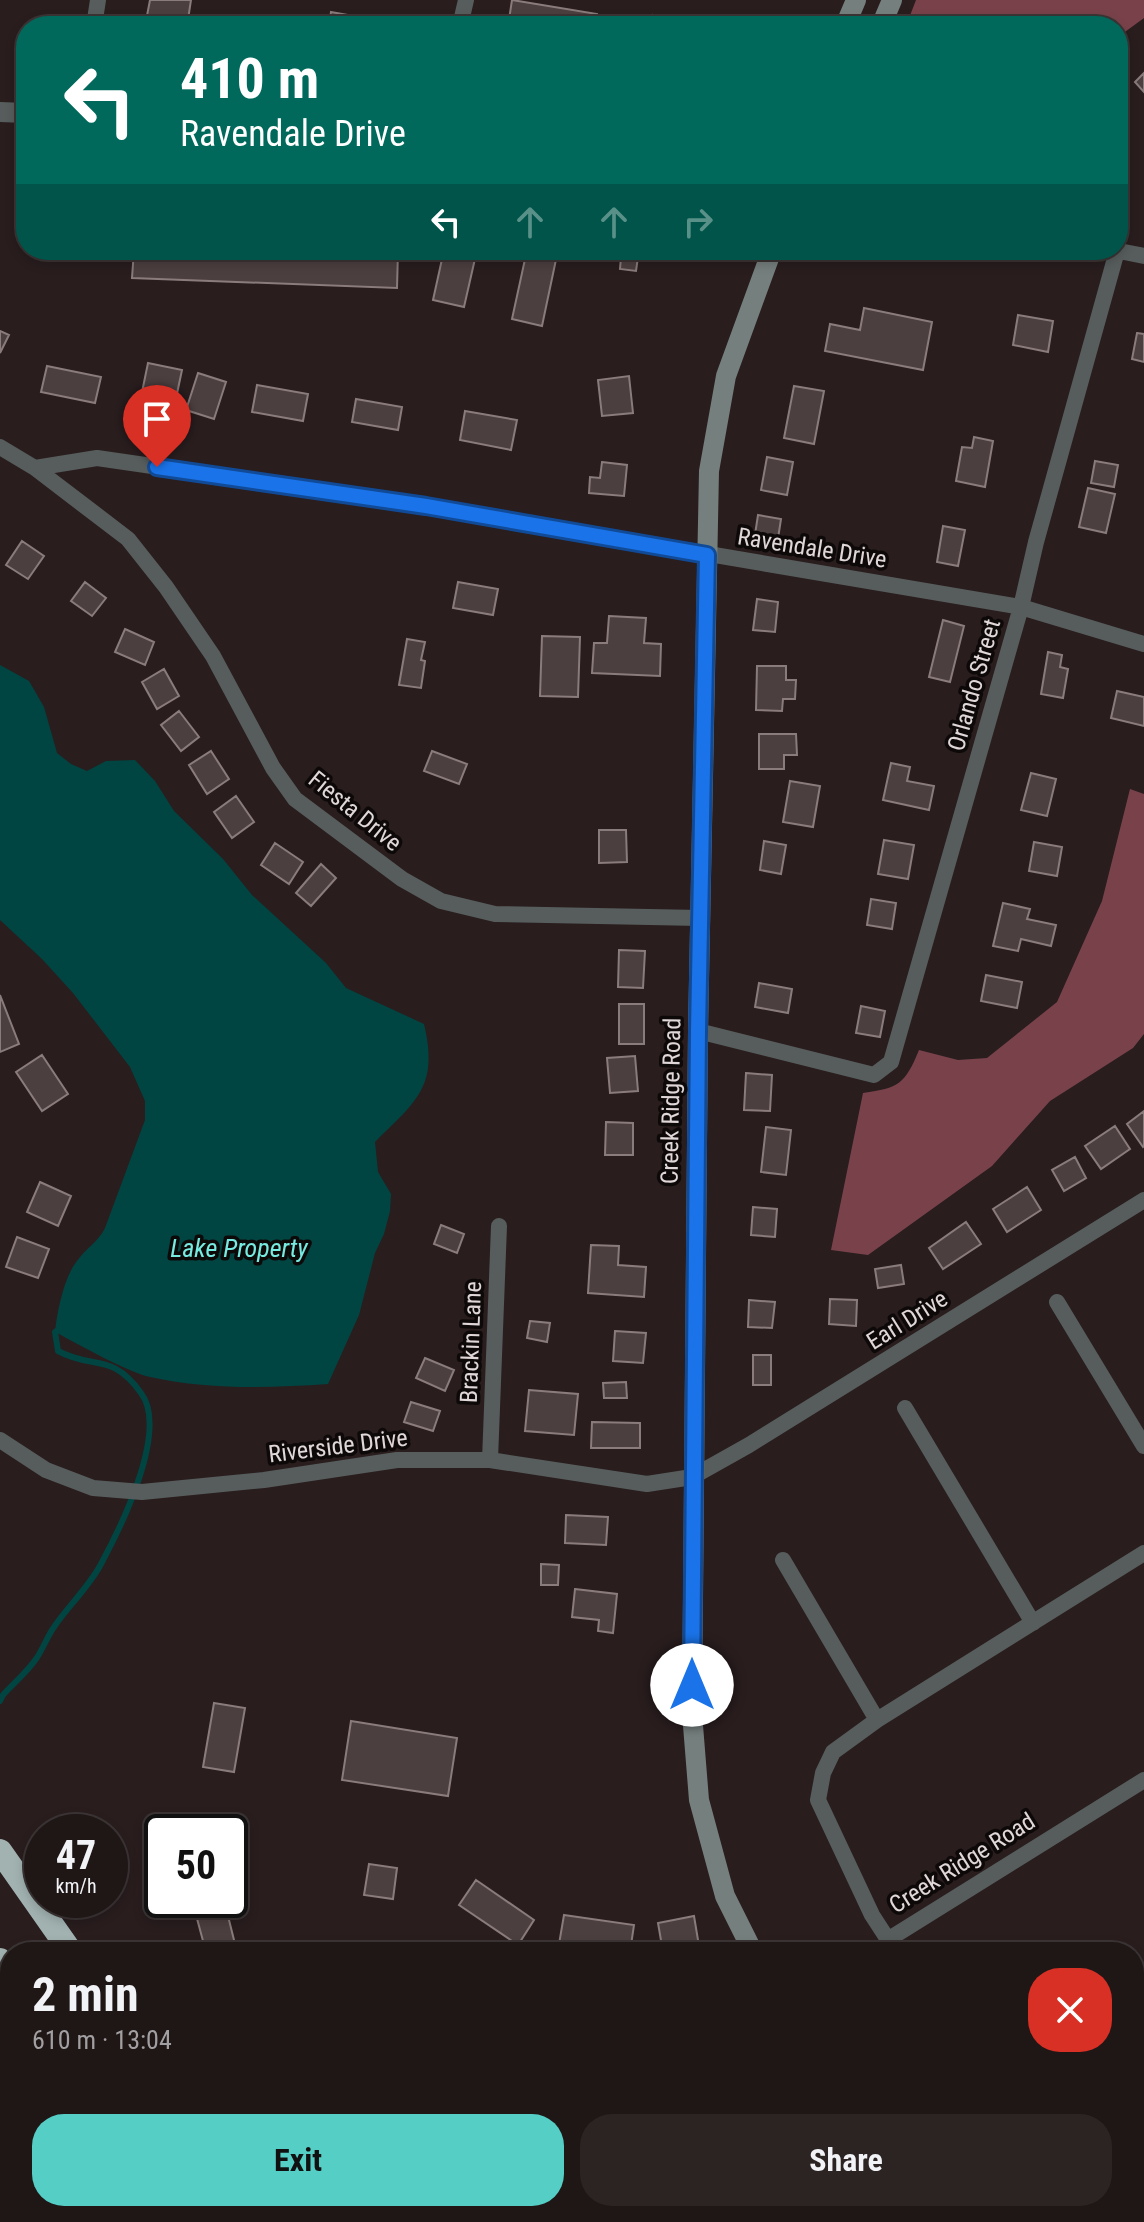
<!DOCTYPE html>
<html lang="en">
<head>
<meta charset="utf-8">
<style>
	:root { --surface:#1f1616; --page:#2c2323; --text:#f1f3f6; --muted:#a19fa1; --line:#3c3535; --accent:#55cec5 }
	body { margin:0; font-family:"Roboto Condensed",sans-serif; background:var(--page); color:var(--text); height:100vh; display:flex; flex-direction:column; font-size:30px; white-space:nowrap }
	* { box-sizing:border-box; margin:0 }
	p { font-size:26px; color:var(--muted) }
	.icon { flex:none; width:44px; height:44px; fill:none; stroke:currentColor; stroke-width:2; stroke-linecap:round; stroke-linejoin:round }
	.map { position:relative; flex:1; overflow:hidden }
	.panel { position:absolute; left:0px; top:1942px; width:1144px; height:280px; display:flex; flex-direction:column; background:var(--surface); border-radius:32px 32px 0 0; box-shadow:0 4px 12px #0003,0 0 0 2px var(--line) }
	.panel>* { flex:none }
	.hud { position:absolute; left:16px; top:16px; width:1112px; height:244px; border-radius:32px; box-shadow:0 4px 12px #0003,0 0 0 2px var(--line); background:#00695c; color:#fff; overflow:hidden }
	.speed { position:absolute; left:24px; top:1814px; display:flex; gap:16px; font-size:40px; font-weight:700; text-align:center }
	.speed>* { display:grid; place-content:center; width:104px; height:104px; border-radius:50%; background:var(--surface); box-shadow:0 4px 12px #0003,0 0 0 2px var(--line); line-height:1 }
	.speed small { font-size:20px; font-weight:400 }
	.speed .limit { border:4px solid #111; border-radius:12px; background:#fff; color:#111 }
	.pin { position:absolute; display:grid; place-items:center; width:68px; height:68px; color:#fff; margin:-82px -34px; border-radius:50% 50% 50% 0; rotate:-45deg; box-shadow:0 0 8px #0007 }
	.pin .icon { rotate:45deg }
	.me { position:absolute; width:88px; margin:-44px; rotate:0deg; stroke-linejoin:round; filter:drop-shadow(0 0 6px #0008) }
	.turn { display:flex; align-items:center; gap:28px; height:168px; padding:0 32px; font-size:36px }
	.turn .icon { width:104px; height:104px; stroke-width:2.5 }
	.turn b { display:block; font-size:56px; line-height:68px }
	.lanes { display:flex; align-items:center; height:76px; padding:0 32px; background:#0003; justify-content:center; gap:40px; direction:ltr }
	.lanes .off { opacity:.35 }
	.round { display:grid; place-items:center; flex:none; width:84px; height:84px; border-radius:32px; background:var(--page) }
	.head { display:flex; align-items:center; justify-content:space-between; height:136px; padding:0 32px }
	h1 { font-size:48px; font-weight:700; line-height:60px }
	.primary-button { display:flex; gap:16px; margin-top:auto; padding:16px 32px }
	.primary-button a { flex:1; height:92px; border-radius:32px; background:var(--accent); color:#111; font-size:32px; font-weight:700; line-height:92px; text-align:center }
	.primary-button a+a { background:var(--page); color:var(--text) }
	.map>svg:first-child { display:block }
	.forest { fill:#79424b }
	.water { fill:#004542 }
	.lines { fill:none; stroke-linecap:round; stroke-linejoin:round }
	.stream { stroke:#004542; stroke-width:6 }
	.building { fill:#4c3f40; stroke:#8a7b7c; stroke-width:2 }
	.minor { stroke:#565d5c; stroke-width:16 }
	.tertiary { stroke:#565d5c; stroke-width:20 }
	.secondary { stroke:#757f7e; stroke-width:20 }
	.motorway { stroke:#a1b2b0; stroke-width:24 }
	.route-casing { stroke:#114b97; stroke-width:20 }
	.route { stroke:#1a73e8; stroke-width:14 }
	.labels { text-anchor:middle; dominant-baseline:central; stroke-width:7; stroke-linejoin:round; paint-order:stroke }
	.street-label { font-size:24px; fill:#e0d7d8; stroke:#0e0909 }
	.water-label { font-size:26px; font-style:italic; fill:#76ebe1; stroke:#0e0909 }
</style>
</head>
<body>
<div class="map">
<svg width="1144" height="2222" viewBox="0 0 1144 2222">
	<rect width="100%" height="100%" fill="#291d1e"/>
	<!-- forest -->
	<path class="forest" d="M916,0H1144V18L1118,37V26H906Z
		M1130,789L1144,794V1034L1133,1048L1050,1101L992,1166L868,1255L831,1250L863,1093C899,1088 905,1084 919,1050L958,1060L987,1058L1057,1002L1102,901Z
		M0,2035L10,2046V2171L0,2105Z
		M18,2212H155L163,2222H20Z"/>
	<!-- water -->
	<path class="water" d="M0,665L29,681L44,707L57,753L71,764L87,771L106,761L135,760L155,781L174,811L223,859L252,895L326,963L346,988L424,1024C439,1087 416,1101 375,1142L378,1172L391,1194L390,1211L384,1234L375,1253L359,1315L328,1384C270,1388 208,1390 150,1377C125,1371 80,1345 55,1332C57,1312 64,1277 77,1261C86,1248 98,1242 105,1228L145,1120V1101L130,1067L73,993L42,959L0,920Z"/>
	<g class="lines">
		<!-- stream -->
		<path class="stream" d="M0,1701L3,1695C14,1683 27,1672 36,1659C43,1649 47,1637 54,1627C68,1606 89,1587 101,1564C121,1527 169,1430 141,1393C112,1352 93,1370 58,1351L55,1332L61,1328
			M47,2212L53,2222"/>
	</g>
	<!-- building -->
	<path class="building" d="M150,0H191L187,26H145Z
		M512,0L597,14L595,26H508Z
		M331,12L403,25L402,26H329Z
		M653,15L716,26H651Z
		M1144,73V92L1135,82Z
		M134,250H398L397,288L132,278Z
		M444,250H477L464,307L433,300Z
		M527,250H558L542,326L512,319Z
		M608,250H639L636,271L620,269L621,257L607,255Z
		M864,308L932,322L923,370L825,351L830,324L860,330Z
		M1018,315L1053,321L1048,352L1013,345Z
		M0,331L9,335L0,353Z
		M1137,333L1144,334V362L1132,359Z
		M148,363L182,370L175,403L141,397Z
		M47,366L101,377L95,403L41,392Z
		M198,373L226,382L214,419L186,410Z
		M629,376L633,413L602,416L598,380Z
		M257,385L308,394L303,421L252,412Z
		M794,386L824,391L814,444L784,438Z
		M356,399L402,407L398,430L352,422Z
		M465,411L517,420L511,450L460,440Z
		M974,437L993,441L985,487L956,481L962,447L972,448Z
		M767,457L793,462L787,495L761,490Z
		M1095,461L1118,465L1114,487L1091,483Z
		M602,462L627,465L624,496L589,493L590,477L600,478Z
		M1088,488L1115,494L1106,533L1079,527Z
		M758,515L781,519L777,545L754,541Z
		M943,526L965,530L958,566L937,562Z
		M22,541L44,556L28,579L6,565Z
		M85,582L106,598L92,616L71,601Z
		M458,582L498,589L493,615L453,608Z
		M757,599L778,602L775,632L753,630Z
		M609,616L646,618L644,643L661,644L660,676L592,673L594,643H607Z
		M943,620L964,626L950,682L929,677Z
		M125,629L154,642L145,665L115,652Z
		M542,636L580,637L578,697L540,696Z
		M407,639L425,642L421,660L425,661L421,688L399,685Z
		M1048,652L1062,655L1060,667L1068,669L1063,698L1041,694Z
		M757,666H786V680H796L795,699H783L782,711L756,710Z
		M164,669L179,696L157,709L142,682Z
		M1117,691L1144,697V726L1111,718Z
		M179,711L199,737L181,751L161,725Z
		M759,734H796L797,755H784V769H759Z
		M211,751L229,779L207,794L189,765Z
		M432,751L467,764L459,784L424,771Z
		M891,763L910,767L907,781L934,786L929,810L883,800Z
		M1031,773L1056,779L1047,816L1021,810Z
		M790,781L820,786L813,827L783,822Z
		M236,796L254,822L232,838L214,812Z
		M599,830H626L627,862L599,863Z
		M884,840L914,845L908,879L878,874Z
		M764,841L786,845L781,874L760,870Z
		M1034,842L1062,847L1057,876L1029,871Z
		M275,843L303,862L289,884L261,865Z
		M321,864L336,878L311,906L296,893Z
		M871,899L896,903L892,929L867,925Z
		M1003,903L1030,909L1027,919L1056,925L1051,946L1021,939L1018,951L993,946Z
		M619,950L645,951L643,988L618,987Z
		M986,975L1022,982L1017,1008L981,1001Z
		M759,983L792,989L788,1013L755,1007Z
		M0,995L19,1044L0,1052Z
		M619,1004H644V1044H619Z
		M861,1006L885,1011L880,1037L856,1033Z
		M42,1055L68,1094L42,1111L16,1072Z
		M635,1056L638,1091L610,1093L607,1058Z
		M746,1073L772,1075L770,1111L744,1110Z
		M1144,1111V1146L1143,1147L1127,1124Z
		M606,1122L633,1123V1155H605Z
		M1115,1126L1130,1149L1101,1169L1085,1146Z
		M766,1127L791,1130L786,1175L761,1172Z
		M1075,1157L1086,1178L1064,1191L1052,1170Z
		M40,1182L71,1196L58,1226L27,1212Z
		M1027,1187L1041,1210L1007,1232L993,1209Z
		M753,1207L777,1209L775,1237L751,1235Z
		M966,1222L981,1244L943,1269L929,1248Z
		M441,1225L464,1234L457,1253L434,1244Z
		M17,1237L49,1249L38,1278L6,1267Z
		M591,1245L619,1246L618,1265L646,1267L644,1297L588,1293Z
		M901,1265L904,1284L878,1288L875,1269Z
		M830,1299L857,1300L856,1326L829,1324Z
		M749,1300L775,1302L772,1328L748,1327Z
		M530,1321L550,1323L547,1342L527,1338Z
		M615,1331L646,1333L643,1363L613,1361Z
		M753,1355H771V1385H753Z
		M425,1358L454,1370L445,1391L416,1378Z
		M626,1382L627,1398H604L603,1383Z
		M529,1390L578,1394L574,1435L525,1431Z
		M411,1402L440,1411L433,1431L404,1422Z
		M592,1422L640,1423V1448H591Z
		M566,1515L608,1517L606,1545L565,1543Z
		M541,1564L559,1565L558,1585H541Z
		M575,1589L617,1594L613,1633L598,1631L599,1620L572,1617Z
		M214,1703L245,1708L234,1772L203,1767Z
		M351,1721L457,1738L448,1796L342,1780Z
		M369,1864L397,1868L393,1899L364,1895Z
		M476,1880L534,1920L518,1945L459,1905Z
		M192,1900H224L237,1952H206Z
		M564,1915L634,1925L630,1952L559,1944Z
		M694,1916L699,1946L663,1952L658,1923Z"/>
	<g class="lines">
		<!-- minor -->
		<path class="minor" d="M94,26L98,0
			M460,26L466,0
			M1114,250L1144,256
			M0,447L35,468L97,458L426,506L1021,607L1144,644
			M35,468L128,539L166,587L213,656L273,768L295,799L402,879L441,901L495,914L700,918
			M698,1031L874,1075L891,1062L1021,607L1036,542L1117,251
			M1057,1302L1144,1446
			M905,1408L1033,1623
			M0,1440L46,1470L93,1488L142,1492L264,1480L397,1460H490L647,1484L692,1477L749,1445L1144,1200
			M490,1460L499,1226
			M783,1560L877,1720
			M889,1939L1144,1780
			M896,1952L872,1915L818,1800L823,1773L833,1752L877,1720L1144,1553
			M1134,2006L1144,2000
			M1134,2199L1144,2198"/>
		<!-- tertiary -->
		<path class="tertiary" d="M0,112L26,113"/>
		<!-- secondary -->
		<path class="secondary" d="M845,26L856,0
			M881,26L892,0
			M753,1952L725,1896L699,1800L692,1713L698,1031L709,471L726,376L772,250
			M899,2212L904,2222"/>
		<!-- motorway -->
		<path class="motorway" d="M0,1851L71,1952
			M0,1960L10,1974
			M202,2212L210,2222
			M285,2212L293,2222"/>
	</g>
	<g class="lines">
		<!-- route casing -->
		<g class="route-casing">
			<path id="route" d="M157,467L426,506L707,555L698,1031L692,1685"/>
		</g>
		<!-- route -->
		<use href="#route" class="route"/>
	</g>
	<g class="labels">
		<!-- street labels -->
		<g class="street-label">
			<text transform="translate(812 548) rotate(9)">Ravendale Drive</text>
			<text transform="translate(974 685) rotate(-74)">Orlando Street</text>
			<text transform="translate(355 811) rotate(39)">Fiesta Drive</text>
			<text transform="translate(671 1101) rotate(-89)">Creek Ridge Road</text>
			<text transform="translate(907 1320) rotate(-32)">Earl Drive</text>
			<text transform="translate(471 1342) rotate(-88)">Brackin Lane</text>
			<text transform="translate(338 1446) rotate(-7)">Riverside Drive</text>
			<text transform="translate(962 1863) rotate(-32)">Creek Ridge Road</text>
		</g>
		<!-- water labels -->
		<g class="water-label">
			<text x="239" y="1248">Lake Property</text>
		</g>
	</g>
</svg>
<div class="speed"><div>47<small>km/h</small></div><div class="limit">50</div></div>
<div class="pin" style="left:157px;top:467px;background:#d93025"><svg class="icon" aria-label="arrive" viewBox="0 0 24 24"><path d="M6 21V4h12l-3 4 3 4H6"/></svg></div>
<svg class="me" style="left:692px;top:1685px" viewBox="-20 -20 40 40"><circle r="19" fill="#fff"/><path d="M0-13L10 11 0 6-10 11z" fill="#1a73e8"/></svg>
<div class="hud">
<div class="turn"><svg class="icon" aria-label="left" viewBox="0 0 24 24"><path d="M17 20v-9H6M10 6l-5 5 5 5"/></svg><div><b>410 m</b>Ravendale Drive</div></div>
<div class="lanes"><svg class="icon" aria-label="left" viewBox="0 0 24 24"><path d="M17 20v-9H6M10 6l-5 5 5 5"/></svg><svg class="icon off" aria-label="ahead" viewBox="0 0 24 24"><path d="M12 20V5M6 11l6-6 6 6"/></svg><svg class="icon off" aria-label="ahead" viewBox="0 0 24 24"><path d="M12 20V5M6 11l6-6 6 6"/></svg><svg class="icon off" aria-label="right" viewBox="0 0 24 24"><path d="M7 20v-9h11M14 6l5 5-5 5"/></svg></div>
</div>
<section class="panel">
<div class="head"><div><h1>2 min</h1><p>610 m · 13:04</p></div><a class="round" style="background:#d93025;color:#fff"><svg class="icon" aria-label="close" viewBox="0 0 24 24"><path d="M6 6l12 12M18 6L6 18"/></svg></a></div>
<div class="primary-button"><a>Exit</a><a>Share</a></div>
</section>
</div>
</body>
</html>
